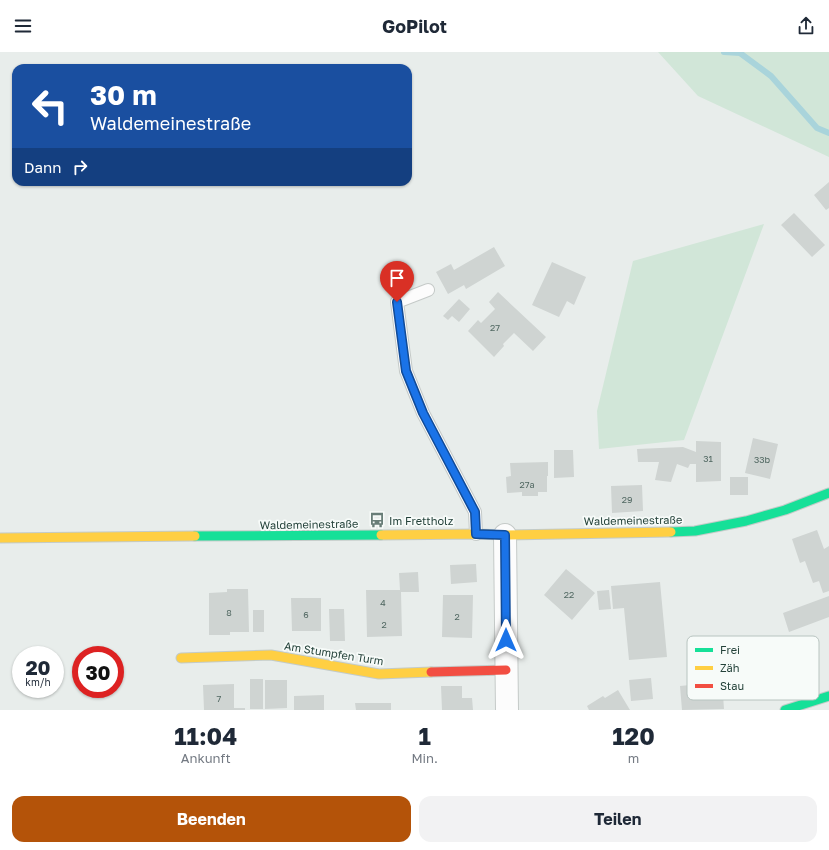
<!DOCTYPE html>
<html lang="de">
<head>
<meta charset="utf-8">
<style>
	:root { --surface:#fff; --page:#f2f2f3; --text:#1f2937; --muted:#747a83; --accent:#b45309 }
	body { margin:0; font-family:"Golos Text",sans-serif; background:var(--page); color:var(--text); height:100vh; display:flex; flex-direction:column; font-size:15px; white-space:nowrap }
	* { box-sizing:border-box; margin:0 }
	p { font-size:13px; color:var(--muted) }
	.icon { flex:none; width:22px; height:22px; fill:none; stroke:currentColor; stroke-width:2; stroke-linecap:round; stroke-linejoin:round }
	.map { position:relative; height:658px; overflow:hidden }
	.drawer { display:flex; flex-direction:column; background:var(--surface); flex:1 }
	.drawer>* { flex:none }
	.hud { position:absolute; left:12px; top:12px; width:400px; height:122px; border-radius:12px; box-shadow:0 1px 3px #0004; background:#1a4fa0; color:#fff; overflow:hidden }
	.speed { position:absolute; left:12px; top:594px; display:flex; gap:8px; font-size:20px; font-weight:700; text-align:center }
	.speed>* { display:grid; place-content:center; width:52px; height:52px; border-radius:50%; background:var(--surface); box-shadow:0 1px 3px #0004; line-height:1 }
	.speed small { font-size:10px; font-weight:400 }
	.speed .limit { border:6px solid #d22; background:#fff; color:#111 }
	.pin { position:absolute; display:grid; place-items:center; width:34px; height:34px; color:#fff; margin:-41px -17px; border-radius:50% 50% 50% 0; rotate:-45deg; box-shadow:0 0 4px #0007 }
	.pin .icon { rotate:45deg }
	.me { position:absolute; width:44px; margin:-22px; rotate:0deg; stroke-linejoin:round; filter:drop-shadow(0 0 3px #0008) }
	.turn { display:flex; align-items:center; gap:14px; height:84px; padding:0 12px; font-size:18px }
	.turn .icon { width:52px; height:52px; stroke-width:2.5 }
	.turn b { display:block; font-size:28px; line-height:34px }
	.then { display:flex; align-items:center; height:38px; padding:0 12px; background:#0003; gap:8px; font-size:15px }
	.eta { display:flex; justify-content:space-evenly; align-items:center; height:68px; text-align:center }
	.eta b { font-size:24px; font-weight:700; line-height:28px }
	.action { display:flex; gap:8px; margin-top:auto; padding:8px 12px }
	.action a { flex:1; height:46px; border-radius:12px; background:var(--accent); color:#fff; font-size:16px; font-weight:700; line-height:46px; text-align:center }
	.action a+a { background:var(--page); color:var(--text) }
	header { display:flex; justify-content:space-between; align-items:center; height:52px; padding:0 12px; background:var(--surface); font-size:18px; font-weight:700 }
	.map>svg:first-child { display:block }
	.green { fill:#d1e6d8 }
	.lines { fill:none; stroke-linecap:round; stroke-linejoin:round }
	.stream { stroke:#a9d4db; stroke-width:6 }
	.building { fill:#cfd4d2 }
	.lane-casing { stroke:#c5cac8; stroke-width:14 }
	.street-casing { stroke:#c5cac8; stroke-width:24 }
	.fast-casing { stroke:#c3cbc8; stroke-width:11 }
	.slow-casing { stroke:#c3cbc8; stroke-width:11 }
	.jam-casing { stroke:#c3cbc8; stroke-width:11 }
	.lane { stroke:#fcfcfc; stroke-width:12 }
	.street { stroke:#fcfcfc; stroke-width:22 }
	.fast { stroke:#16e098; stroke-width:9 }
	.slow { stroke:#ffcf43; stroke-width:9 }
	.jam { stroke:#f24e42; stroke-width:9 }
	.route-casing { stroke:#114b97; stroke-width:10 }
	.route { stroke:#1a73e8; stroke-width:7 }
	.labels { text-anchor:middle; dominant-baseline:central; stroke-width:3.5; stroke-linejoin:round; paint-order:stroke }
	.number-label { font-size:9px; fill:#506761 }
	.poi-label { font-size:11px; fill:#24423a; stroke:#f7fbf9; text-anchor:start }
	.street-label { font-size:11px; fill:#24423a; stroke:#f7fbf9 }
	.key { fill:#f7fbf9; stroke:#b8c4c0; stroke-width:1 }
	.key-label { font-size:11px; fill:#24423a }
</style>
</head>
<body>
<header><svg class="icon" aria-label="menu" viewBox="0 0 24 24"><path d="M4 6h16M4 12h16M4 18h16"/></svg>GoPilot<svg class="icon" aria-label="share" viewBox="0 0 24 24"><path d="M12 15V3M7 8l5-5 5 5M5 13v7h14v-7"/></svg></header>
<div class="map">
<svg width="829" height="658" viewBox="0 0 829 658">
	<rect width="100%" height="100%" fill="#e8edeb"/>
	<!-- green -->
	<path class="green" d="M658,0H829V105L698,44Z
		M764,172L684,388L599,397L597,359L633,209Z"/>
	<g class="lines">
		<!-- stream -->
		<path class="stream" d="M724,0L740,1L771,24L817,76L829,81"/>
	</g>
	<!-- building -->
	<path class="building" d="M829,130V156L826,158L814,143Z
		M794,161L825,193L812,205L781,173Z
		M494,195L505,214L466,237L464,233L448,242L436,220L451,212L454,218Z
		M552,210L586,225L574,253L567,249L559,265L532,253Z
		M498,240L546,285L533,299L514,281L503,292L504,294L494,305L468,279L478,268L481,271L495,257L489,250Z
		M459,247L470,257L459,270L452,264L448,268L443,264Z
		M753,386L778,392L770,427L745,421Z
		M696,389L721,390V429L696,430V412H690L688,416L677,412L671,430L655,428L659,410H638L637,397L683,395L696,400Z
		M554,398H573L574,425L554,426Z
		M548,410V424H547V440H538V444H522V440L507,441L506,425L511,424L510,411Z
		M730,425H748V443H730Z
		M642,433L643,459L612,461L611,434Z
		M817,478L824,497L829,494V539L823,541L819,529L813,531L805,509L800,511L792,487Z
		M476,512L477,530L451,532L450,513Z
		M566,517L595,541L572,568L544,543Z
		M418,520L419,540H401L402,584L367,585L366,538H400L399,521Z
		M660,530L667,605L629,608L624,556L613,557L611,534Z
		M227,537H248L249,580H230V583H209V541L227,540Z
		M609,538L611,557L599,558L597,539Z
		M443,543H473L472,586L442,585Z
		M829,544V565L789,580L783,561Z
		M291,546H321V579H292Z
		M329,557H344L345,589H330Z
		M253,558H264V580H253Z
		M738,624L740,642L723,643L724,657L682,658L680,634L720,630V625Z
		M651,626L653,647L631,649L629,628Z
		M250,627H263V657H250Z
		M265,628H287V656L265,657Z
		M234,632V656H245V658H204L203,633Z
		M441,634H462V646H472L473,658H442Z
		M618,638L630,658H589L587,654L603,644L605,646Z
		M324,643V658H294V644Z
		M355,651H391V658H356Z"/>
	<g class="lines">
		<!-- lane casing -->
		<g class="lane-casing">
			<path id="lane" d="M428,238L397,250L406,319L423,361L475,460L476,482"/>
		</g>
		<!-- street casing -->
		<g class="street-casing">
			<path id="street" d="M505,483L507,658"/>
		</g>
		<!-- fast casing -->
		<g class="fast-casing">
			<path id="fast" d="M671,480L695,479L746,469L785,458L829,441
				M195,484L381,483
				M785,658L829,644"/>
		</g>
		<!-- slow casing -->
		<g class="slow-casing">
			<path id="slow" d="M381,483L476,482L505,483L671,480
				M0,486L195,484
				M181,606L271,603L379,622L431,620"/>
		</g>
		<!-- jam casing -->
		<g class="jam-casing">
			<path id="jam" d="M431,620L506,618"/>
		</g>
		<!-- lane -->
		<use href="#lane" class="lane"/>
		<!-- street -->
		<use href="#street" class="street"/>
		<!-- fast -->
		<use href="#fast" class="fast"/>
		<!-- slow -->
		<use href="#slow" class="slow"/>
		<!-- jam -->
		<use href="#jam" class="jam"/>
	</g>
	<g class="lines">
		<!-- route casing -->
		<g class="route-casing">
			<path id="route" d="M397,250L406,319L423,361L475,460L476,482L505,483L506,588"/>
		</g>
		<!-- route -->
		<use href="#route" class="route"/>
	</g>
	<!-- icons -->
	<defs>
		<g id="bus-bare" transform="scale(1.2)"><path d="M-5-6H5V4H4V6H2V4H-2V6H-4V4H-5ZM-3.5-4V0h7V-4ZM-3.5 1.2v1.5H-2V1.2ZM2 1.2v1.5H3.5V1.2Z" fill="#697e78" stroke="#f7fbf9" stroke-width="2.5" paint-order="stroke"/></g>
	</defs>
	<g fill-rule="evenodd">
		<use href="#bus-bare" x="377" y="468"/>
	</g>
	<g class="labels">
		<!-- number labels -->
		<g class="number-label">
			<text x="495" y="275">27</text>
			<text x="708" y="406">31</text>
			<text x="762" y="407">33b</text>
			<text x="527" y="432">27a</text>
			<text x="627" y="447">29</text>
			<text x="569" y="542">22</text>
			<text x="383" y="550">4</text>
			<text x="229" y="560">8</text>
			<text x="306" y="562">6</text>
			<text x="457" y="564">2</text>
			<text x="384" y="572">2</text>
			<text x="219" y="646">7</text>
		</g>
		<!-- poi labels -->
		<g class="poi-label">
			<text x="389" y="468">Im Frettholz</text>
		</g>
		<!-- street labels -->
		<g class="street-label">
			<text transform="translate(633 468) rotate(-1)">Waldemeinestraße</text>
			<text transform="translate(309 472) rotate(-1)">Waldemeinestraße</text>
			<text transform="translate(334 601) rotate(9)">Am Stumpfen Turm</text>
		</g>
	</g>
	<!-- legend -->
	<rect x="687" y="584" width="132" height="64" rx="6" class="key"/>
	<rect x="695" y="596" width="18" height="4" fill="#16e098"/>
	<rect x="695" y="614" width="18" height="4" fill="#ffcf43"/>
	<rect x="695" y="632" width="18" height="4" fill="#f24e42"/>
	<g class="key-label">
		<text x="720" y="602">Frei</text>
		<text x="720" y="620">Zäh</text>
		<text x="720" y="638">Stau</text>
	</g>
</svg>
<div class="speed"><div>20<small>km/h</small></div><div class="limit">30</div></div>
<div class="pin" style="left:397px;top:250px;background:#d93025"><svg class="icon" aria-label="arrive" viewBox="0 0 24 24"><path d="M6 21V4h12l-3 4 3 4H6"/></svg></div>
<svg class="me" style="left:506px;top:588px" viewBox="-20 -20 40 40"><path d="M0-17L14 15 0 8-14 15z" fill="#1a73e8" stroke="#fff" stroke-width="4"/></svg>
<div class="hud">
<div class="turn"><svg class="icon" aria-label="left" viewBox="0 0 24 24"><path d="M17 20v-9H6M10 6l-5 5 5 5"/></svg><div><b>30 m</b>Waldemeinestraße</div></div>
<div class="then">Dann<svg class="icon" aria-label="right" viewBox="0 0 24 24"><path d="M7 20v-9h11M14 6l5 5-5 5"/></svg></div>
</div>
</div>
<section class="drawer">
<div class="eta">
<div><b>11:04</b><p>Ankunft</p></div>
<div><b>1</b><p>Min.</p></div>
<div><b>120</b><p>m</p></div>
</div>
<div class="action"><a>Beenden</a><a>Teilen</a></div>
</section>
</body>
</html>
